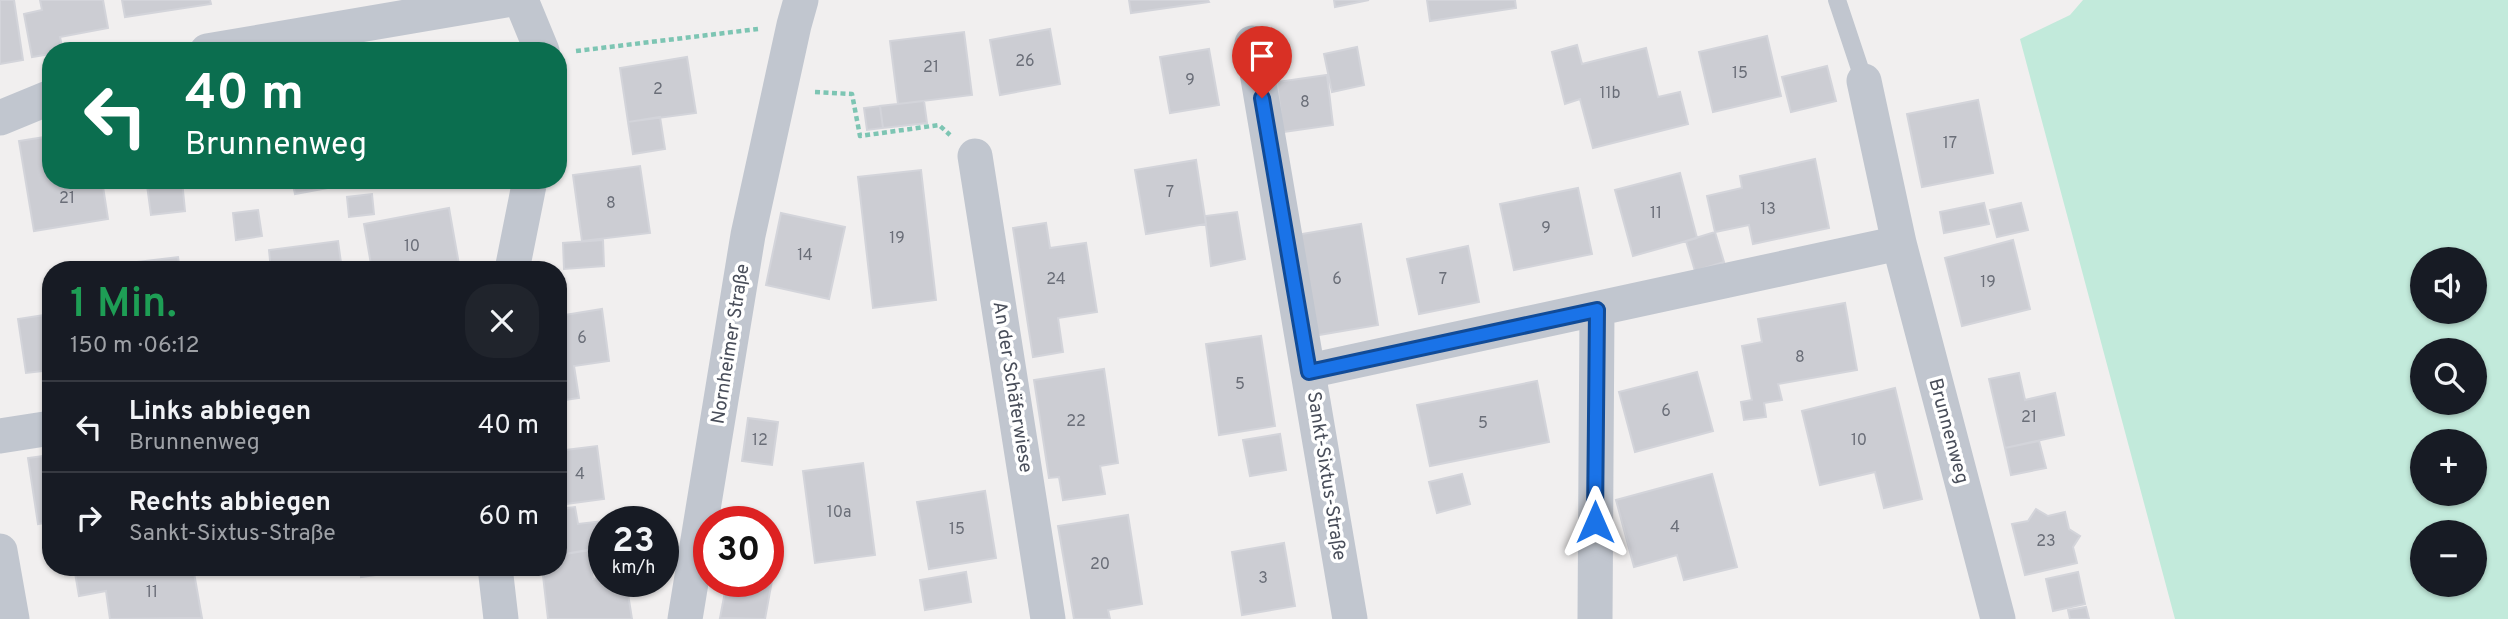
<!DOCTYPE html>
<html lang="de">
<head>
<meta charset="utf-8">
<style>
	:root { --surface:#171b24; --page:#20242c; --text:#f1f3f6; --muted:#9ea1a6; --line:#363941 }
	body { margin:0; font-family:Overpass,sans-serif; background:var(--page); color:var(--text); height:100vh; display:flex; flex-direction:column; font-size:26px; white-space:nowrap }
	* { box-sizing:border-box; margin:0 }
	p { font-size:23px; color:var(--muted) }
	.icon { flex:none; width:38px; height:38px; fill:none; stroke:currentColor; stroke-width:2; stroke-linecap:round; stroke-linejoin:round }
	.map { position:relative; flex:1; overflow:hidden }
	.side { position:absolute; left:42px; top:261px; width:525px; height:315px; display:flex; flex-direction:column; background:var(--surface); border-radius:28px; box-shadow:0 2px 5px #0004 }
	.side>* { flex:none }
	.hud { position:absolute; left:42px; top:42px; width:525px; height:147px; border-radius:28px; box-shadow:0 2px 5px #0004; background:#0b6e4f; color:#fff; overflow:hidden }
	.tools { position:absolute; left:2410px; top:247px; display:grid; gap:14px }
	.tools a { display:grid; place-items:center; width:77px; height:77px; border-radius:50%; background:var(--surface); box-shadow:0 2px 5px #0004; font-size:35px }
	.speed { position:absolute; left:588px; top:506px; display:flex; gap:14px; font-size:35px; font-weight:700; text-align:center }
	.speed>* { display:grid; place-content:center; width:91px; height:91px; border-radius:50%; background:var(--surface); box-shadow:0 2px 5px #0004; line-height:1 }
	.speed small { font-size:18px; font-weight:400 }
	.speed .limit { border:10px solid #d22; background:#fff; color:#111 }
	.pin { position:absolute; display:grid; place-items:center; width:60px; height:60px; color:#fff; margin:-72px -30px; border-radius:50% 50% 50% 0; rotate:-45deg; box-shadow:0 0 7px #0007 }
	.pin .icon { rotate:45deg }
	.me { position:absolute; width:77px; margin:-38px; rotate:0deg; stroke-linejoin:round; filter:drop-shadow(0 0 5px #0008) }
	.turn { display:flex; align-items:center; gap:24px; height:147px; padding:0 28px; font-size:32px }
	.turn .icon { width:91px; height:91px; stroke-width:2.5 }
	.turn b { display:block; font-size:49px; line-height:60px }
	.round { display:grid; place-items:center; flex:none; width:74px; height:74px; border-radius:28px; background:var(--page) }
	.overview { display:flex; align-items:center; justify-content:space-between; height:119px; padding:0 28px }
	h1 { font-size:42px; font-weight:600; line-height:52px; color:#1e9e55 }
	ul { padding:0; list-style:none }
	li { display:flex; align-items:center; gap:21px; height:91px; padding:0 28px; border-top:2px solid var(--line) }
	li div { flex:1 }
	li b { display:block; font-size:26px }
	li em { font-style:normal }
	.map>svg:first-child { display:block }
	.green { fill:#c2eadb; fill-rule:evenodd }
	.building { fill:#cccdd3; stroke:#d3d4da; stroke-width:2 }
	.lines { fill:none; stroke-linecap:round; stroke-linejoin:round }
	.path { stroke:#7dc5b3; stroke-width:4.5; stroke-dasharray:5 3.5; stroke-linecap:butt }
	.lane { stroke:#c1c6cf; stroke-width:18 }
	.street { stroke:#c1c6cf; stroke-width:35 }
	.route-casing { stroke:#114b97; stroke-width:18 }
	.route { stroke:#1a73e8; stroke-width:12 }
	.labels { text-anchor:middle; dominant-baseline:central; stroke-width:7; stroke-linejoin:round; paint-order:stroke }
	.number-label { font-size:16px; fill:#6a6e78 }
	.street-label { font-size:19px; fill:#494e5a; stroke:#fff }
</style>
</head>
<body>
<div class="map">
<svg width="2508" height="619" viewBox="0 0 2508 619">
	<rect width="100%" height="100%" fill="#f1efef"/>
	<!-- green -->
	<path class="green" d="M2083,0H2508V619H2175L2020,39L2070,15ZM2422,259H2474V312H2422ZM2422,350H2474V402H2422ZM2422,441H2474V494H2422ZM2422,532H2474V584H2422Z"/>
	<!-- building -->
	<path class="building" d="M0,0H14L23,60L0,64Z
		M40,0H103L108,28L60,37L63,51H51V54L32,57L24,14L42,10Z
		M122,0H210L211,4L125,17Z
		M1129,0H1208L1209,2L1131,13Z
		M1334,0H1369L1335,7Z
		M1427,0H1515L1516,8L1430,21Z
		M1050,29L1060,84L1000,95L990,40Z
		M964,32L972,95L898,104L890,41Z
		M1767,36L1781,96L1713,112L1699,52Z
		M1577,45L1582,64L1646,48L1658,97L1680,92L1688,124L1593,148L1580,99L1565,104L1552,52Z
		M1357,47L1364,85L1332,92L1324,54Z
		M1209,49L1219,105L1170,113L1160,57Z
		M687,57L696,113L628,122L620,68Z
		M1827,66L1836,101L1791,112L1782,77Z
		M1327,75L1333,125L1283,132L1277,82Z
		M1978,100L1993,173L1922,187L1907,114Z
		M924,101L927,123L883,128L880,106Z
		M880,106L883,128L867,130L864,108Z
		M660,117L665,149L633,154L628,122Z
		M51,136V180H102L108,219L34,231L19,141Z
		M1815,159L1829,228L1753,244L1749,225L1715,232L1707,196L1742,188L1740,176Z
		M1196,160L1206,224L1146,234L1135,170Z
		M640,166L650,233L582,241L573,175Z
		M921,170L936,300L873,308L858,177Z
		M1680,173L1697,238L1633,256L1615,190Z
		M182,180L185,211L151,215L147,185Z
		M292,180H326L328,188L295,194Z
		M1578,188L1592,254L1514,270L1500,204Z
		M372,194L374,214L349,217L347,197Z
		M1984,203L1989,224L1944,233L1940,212Z
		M2021,203L2028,230L1997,237L1990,210Z
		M449,208L460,270H372L364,224Z
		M258,210L262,236L236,240L233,213Z
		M1237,212L1245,259L1211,266L1205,216Z
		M781,213L845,227L829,299L766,285Z
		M1046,223L1050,248L1086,243L1097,312L1058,318L1063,352L1033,357L1013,228Z
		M1361,224L1378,325L1313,336L1296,235Z
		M1715,232L1724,262L1695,271L1686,241Z
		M603,240L604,266L564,269L563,243Z
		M2013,240L2030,309L1962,326L1945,258Z
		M338,241L342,270H271L269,250Z
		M1468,246L1479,302L1419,314L1407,259Z
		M178,257L180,270H112L111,265Z
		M1845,303L1857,370L1778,384L1782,400L1764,403L1766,417L1744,420L1741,402L1752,400L1742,346L1762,342L1758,319Z
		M602,309L609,361L574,366L579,398L558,401V316Z
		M51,314V370L26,373L18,319Z
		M1261,336L1275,426L1219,435L1206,344Z
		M1104,369L1118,463L1100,466L1105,494L1063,500L1059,477L1049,478L1034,380Z
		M1697,372L1713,431L1635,452L1619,392Z
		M2019,373L2025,400L2055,393L2064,435L2005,448L1989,379Z
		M1537,381L1549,442L1430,466L1417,405Z
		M1895,388L1922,499L1884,508L1875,472L1820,485L1802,411Z
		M748,418L778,422L772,465L742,461Z
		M1280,434L1286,470L1250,476L1243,440Z
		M2039,441L2046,468L2011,475L2005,448Z
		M597,446L604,499L558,505V451Z
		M51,455V522L38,524L28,458Z
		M863,463L875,555L815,563L803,471Z
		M1462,474L1470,504L1437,513L1429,482Z
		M1712,474L1737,567L1684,580L1677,555L1634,567L1616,500Z
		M985,491L996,558L929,569L917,502Z
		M575,507L578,524L603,521L604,548L558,555V509Z
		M2036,509L2048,516L2065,512L2069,529L2080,536L2073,547L2077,563L2025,575L2012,524L2028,521Z
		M1128,515L1142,604L1108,610L1110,619H1074L1058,526Z
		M1284,543L1295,606L1242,615L1232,552Z
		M588,550L593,579L604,577V581H626L632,619H548L542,567H558V555Z
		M768,563L775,564L765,619L720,618L727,581H768Z
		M74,567H114L115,574L156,567H193L202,618L110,619L106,591L79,596Z
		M360,567H432L361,577Z
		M966,572L971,602L925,610L920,580Z
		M2078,572L2085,604L2053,611L2046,579Z
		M2086,607L2089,619H2070L2068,610Z"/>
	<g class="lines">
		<!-- path -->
		<path class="path" d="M576,51L758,29
			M815,92L852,94L860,136L939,125L950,135"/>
		<!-- lane -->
		<path class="lane" d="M1837,0L1864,81"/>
		<!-- street -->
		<path class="street" d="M521,0L542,51
			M1252,43L1350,619
			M207,51L506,0
			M1864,81L1899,243L1998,619
			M0,118L51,97
			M975,156L1048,619
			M512,270L530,180
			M1309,371L1899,243
			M0,436L51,428
			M0,551L12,619
			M495,567L501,619
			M685,619L748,235L794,25L801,0
			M1595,619L1597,310"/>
	</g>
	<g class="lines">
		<!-- route casing -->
		<g class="route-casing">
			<path id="route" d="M1262,98L1309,372L1597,310L1595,522"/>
		</g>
		<!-- route -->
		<use href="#route" class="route"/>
	</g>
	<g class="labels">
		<!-- number labels -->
		<g class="number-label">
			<text x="1025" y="62">26</text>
			<text x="931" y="68">21</text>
			<text x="1740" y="74">15</text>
			<text x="1190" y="81">9</text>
			<text x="658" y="90">2</text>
			<text x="1610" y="94">11b</text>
			<text x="1305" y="103">8</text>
			<text x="1950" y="144">17</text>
			<text x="1170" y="193">7</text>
			<text x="67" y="199">21</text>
			<text x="611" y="204">8</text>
			<text x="1768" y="210">13</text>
			<text x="1656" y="214">11</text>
			<text x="1546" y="229">9</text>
			<text x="897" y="239">19</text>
			<text x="412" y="247">10</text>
			<text x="805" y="256">14</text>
			<text x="1056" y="280">24</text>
			<text x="1337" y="280">6</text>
			<text x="1443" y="280">7</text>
			<text x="1988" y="283">19</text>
			<text x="582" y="339">6</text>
			<text x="1800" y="358">8</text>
			<text x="1240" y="385">5</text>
			<text x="1666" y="412">6</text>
			<text x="2029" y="418">21</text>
			<text x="1076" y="422">22</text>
			<text x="1483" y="424">5</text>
			<text x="760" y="441">12</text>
			<text x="1859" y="441">10</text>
			<text x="580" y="475">4</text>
			<text x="839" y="513">10a</text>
			<text x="1675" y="528">4</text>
			<text x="957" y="530">15</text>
			<text x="2046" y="542">23</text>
			<text x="1100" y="565">20</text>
			<text x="1263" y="579">3</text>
			<text x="152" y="593">11</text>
		</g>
		<!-- street labels -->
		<g class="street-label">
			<text transform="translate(731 344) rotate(-81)">Nornheimer Straße</text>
			<text transform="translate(1012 387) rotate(81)">An der Schäferwiese</text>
			<text transform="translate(1948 431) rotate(75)">Brunnenweg</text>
			<text transform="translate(1326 476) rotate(81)">Sankt-Sixtus-Straße</text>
		</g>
	</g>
</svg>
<div class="tools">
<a><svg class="icon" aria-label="sound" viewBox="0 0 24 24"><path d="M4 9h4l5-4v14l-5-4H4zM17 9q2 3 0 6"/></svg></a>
<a><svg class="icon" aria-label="search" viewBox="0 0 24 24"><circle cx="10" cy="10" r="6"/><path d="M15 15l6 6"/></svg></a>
<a>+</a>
<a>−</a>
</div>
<div class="speed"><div>23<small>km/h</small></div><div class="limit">30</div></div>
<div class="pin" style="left:1262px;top:98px;background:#d93025"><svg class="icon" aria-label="arrive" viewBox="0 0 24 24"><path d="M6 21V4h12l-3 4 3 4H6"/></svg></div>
<svg class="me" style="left:1595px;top:522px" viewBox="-20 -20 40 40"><path d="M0-17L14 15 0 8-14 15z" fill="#1a73e8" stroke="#fff" stroke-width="4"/></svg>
<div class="hud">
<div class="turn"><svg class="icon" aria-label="left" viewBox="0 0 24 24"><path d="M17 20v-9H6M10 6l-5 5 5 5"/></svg><div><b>40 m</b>Brunnenweg</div></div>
</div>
<section class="side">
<div class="overview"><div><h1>1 Min.</h1><p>150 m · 06:12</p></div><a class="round"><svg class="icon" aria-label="close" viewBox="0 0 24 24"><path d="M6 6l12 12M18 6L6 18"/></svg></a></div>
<ul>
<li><svg class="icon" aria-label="left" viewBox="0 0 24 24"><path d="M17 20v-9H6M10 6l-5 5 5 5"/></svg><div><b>Links abbiegen</b><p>Brunnenweg</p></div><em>40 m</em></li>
<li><svg class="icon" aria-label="right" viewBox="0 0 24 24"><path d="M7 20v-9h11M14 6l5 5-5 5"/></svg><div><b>Rechts abbiegen</b><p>Sankt-Sixtus-Straße</p></div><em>60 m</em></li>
</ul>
</section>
</div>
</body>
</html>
